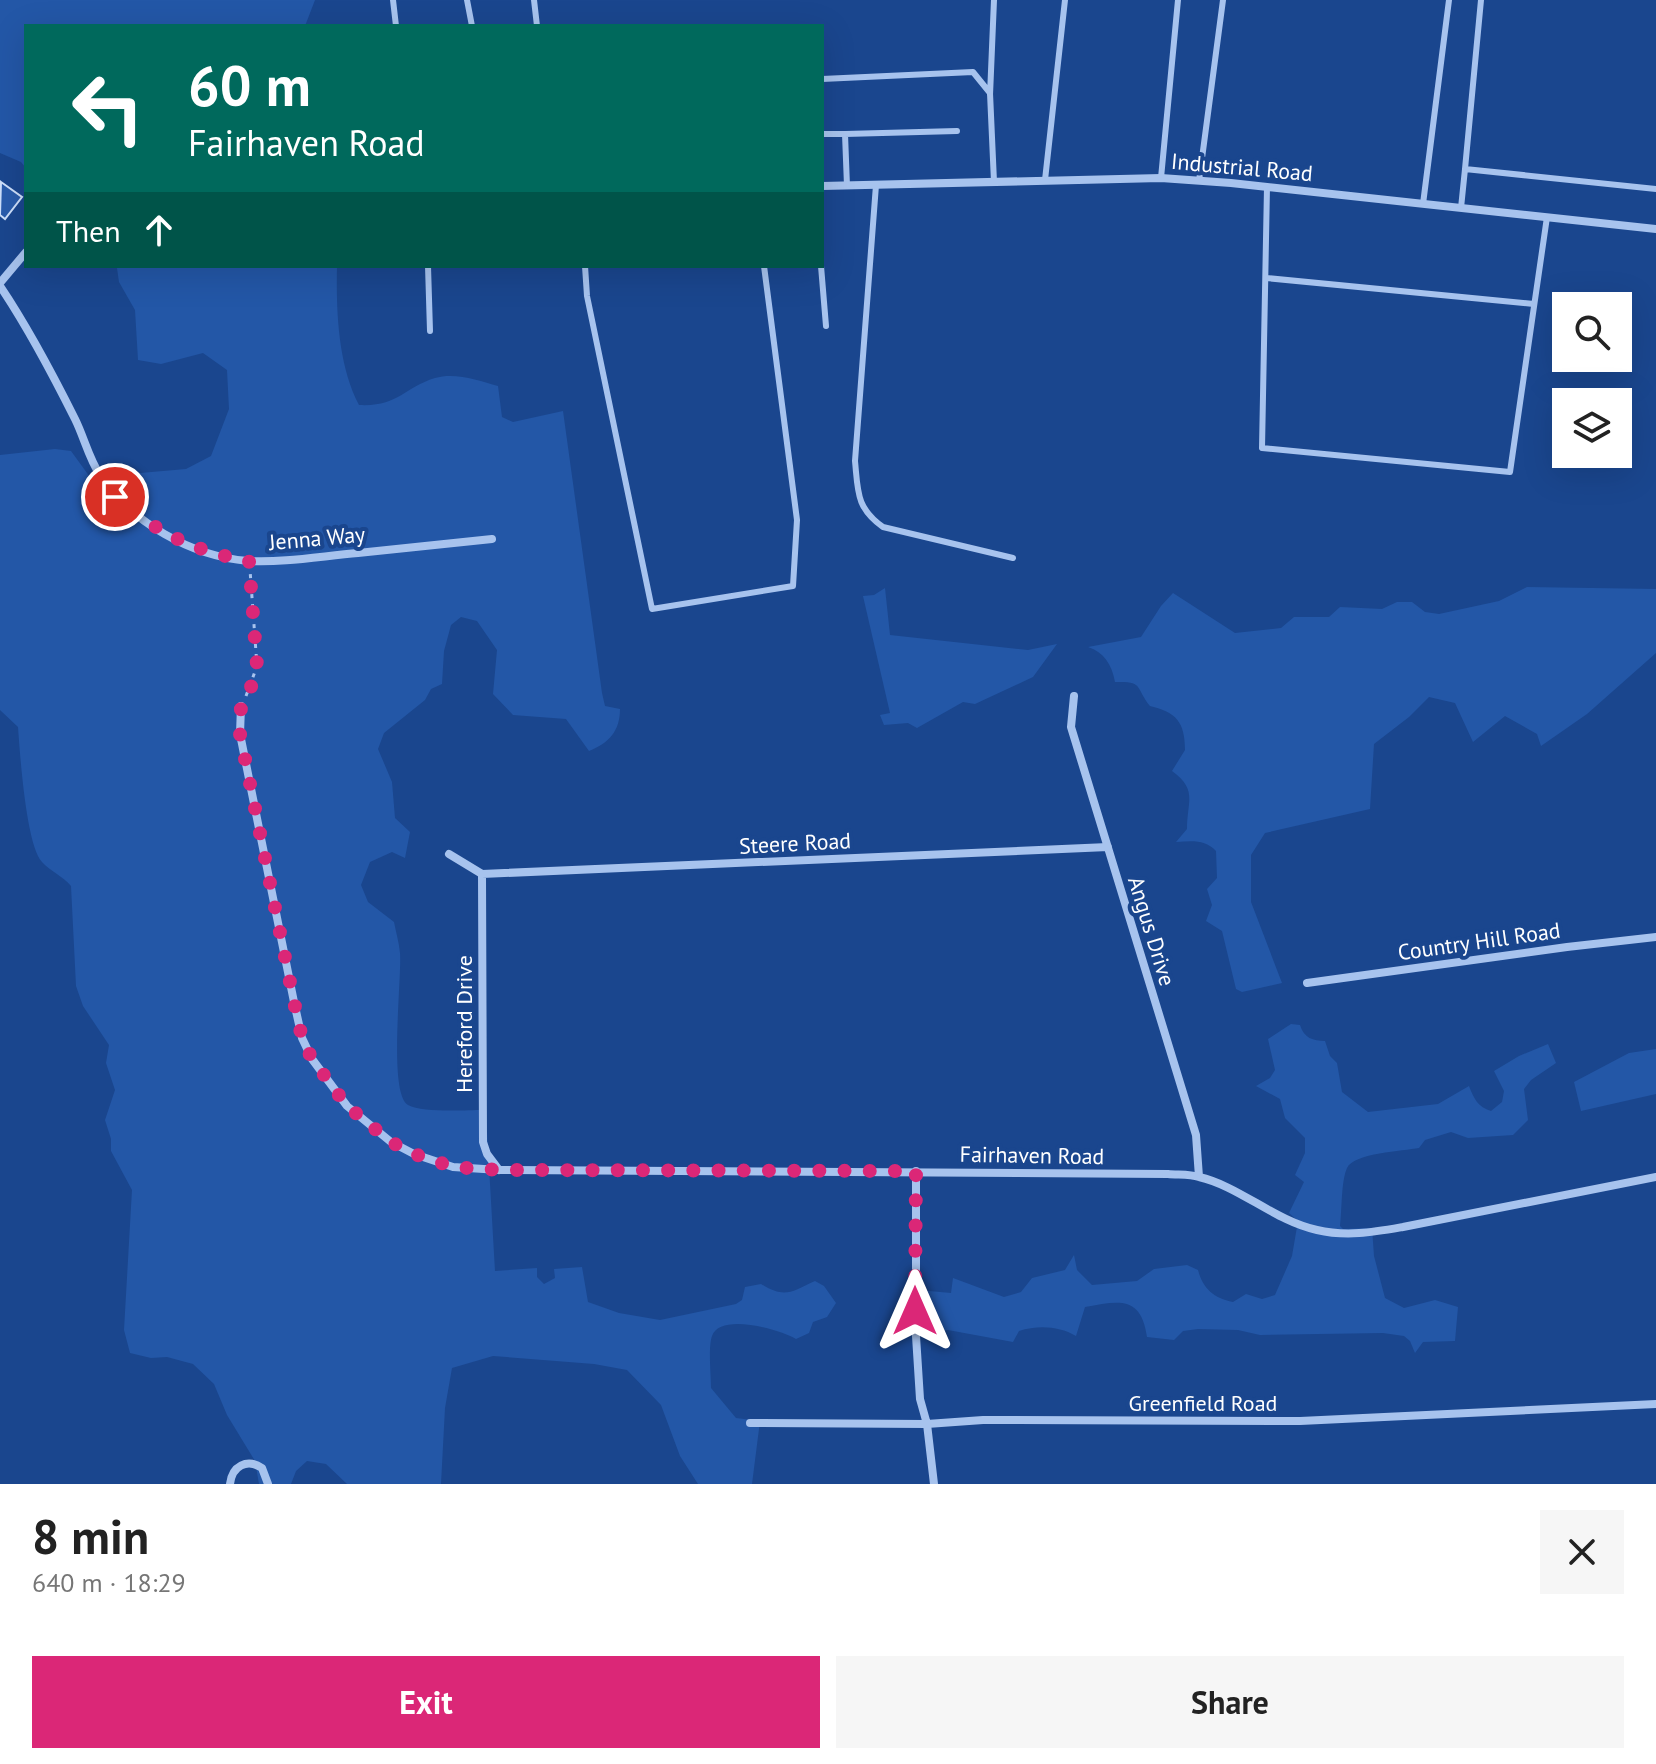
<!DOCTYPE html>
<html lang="en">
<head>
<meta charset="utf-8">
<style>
	:root { --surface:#fff; --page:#f6f6f6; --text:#222; --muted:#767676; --accent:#db2777 }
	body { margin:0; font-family:"PT Sans",sans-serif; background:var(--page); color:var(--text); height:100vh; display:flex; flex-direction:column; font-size:30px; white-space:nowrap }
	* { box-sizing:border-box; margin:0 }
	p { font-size:26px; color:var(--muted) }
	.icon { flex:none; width:44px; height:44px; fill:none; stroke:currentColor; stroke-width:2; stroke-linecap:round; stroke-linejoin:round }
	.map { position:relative; height:1484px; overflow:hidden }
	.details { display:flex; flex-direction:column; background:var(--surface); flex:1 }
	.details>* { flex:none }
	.hud { position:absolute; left:24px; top:24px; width:800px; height:244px; border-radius:0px; box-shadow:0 8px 32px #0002; background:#00695c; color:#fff; overflow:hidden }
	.tools { position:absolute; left:1552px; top:292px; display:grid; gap:16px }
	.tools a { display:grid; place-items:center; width:80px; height:80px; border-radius:0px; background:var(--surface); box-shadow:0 8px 32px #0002; font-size:40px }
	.pin { position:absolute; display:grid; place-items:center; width:68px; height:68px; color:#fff; margin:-34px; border:4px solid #fff; border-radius:50%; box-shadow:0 2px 8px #0007 }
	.me { position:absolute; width:88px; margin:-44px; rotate:0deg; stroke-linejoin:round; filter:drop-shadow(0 0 6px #0008) }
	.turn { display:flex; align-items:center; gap:28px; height:168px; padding:0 32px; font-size:36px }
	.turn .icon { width:104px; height:104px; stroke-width:2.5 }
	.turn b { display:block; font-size:56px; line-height:68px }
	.then { display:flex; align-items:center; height:76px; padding:0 32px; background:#0003; gap:16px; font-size:30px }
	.round { display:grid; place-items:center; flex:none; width:84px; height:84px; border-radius:0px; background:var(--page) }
	.head { display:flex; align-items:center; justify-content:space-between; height:136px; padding:0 32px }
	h1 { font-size:48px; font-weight:600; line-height:60px }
	.cta { display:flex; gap:16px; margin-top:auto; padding:16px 32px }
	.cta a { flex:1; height:92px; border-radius:0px; background:var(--accent); color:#fff; font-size:32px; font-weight:600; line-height:92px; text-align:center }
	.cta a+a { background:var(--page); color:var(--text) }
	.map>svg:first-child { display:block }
	.green { fill:#2357a7 }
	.building { fill:#295cac; stroke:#cddffa; stroke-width:2 }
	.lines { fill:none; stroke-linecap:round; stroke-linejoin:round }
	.path { stroke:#a7c3ee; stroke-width:3; stroke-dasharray:4 6; stroke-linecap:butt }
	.lane { stroke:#a7c3ee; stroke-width:6 }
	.street { stroke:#a7c3ee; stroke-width:8 }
	.route { stroke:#db2777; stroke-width:14; stroke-dasharray:0 25.2 }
	.labels { text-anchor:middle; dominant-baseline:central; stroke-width:8; stroke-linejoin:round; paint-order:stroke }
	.street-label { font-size:22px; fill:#fff; stroke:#1a468e }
</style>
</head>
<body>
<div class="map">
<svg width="1656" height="1484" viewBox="0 0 1656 1484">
	<rect width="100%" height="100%" fill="#1a468e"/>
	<!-- green -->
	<path class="green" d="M0,0H315L305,26H26V168L21,162L0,153Z
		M121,266H337C336,311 338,365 359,405C398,407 403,388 435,378C454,372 479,380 498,386L502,417L513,422L563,411L602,693L605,706L620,709C620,731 609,743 589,751L566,719L513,715L493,694L497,650L477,621L461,617L451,625L444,651L442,684L431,689L425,700L384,733L378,749L392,782L395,818L410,832L405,858L392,852L370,862L361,885L368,902L394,922C396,932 399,943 400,953C402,979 388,1093 408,1105C422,1113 465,1110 483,1110L486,1114L495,1271L537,1268V1277L544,1284L555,1278L554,1269L582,1267L588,1302L619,1313L660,1320L736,1304L742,1300L745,1287L761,1284C785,1299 791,1292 815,1281L824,1286L836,1303L827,1317L813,1322L809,1333L796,1339C781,1330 720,1312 712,1336C708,1347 711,1375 711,1388L736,1418L760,1421L752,1484H698L680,1456L661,1405L627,1370L594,1364L493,1356L452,1368L445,1408L441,1484H347L326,1464L307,1461L296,1471L291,1484H259L255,1461L227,1415L214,1384L193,1364L167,1357L151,1358L130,1353L124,1330L132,1190L111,1151V1139L105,1120L115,1090L106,1063L109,1045L83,1006L76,986L71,886C63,876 51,872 42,862C26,845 20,754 18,727L0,710V455L55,449L71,451L95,484L111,499L140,473L186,469L211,456L229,409L227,370L203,353L161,364L138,360L135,310L119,282L117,268Z
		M1527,587L1656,589V653L1587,714L1541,746L1537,734L1505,716L1473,742L1455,703L1429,697L1409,717L1374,744L1370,809L1265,833L1251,855V902L1282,983L1242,992L1236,989L1222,931L1206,921L1212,905L1207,889L1217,878L1216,851C1205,839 1192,841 1176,842L1187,829C1187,801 1198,790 1172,771L1185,750C1185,722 1176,712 1150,706C1135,687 1144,681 1115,682C1112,665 1104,652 1088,647L1141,637L1161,606L1173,593L1235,633L1281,628L1294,617H1329L1340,607L1382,609L1397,602H1412L1425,612L1439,614L1499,601Z
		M885,588L890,635L1028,650L1057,644L1033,677L975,704L963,702L917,728L908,723L884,725L880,715L890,713L863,596L874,595Z
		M1291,1024L1300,1025C1304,1038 1313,1041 1325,1041L1330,1056L1337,1063L1342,1092L1368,1112L1438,1104L1469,1086C1474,1099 1478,1107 1491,1111L1502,1102L1504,1091L1494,1071L1519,1056L1548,1044L1556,1063L1531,1080L1524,1089L1528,1120L1513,1135L1468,1138L1451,1132L1425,1140L1419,1148C1403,1151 1354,1153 1347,1168C1341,1181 1342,1211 1340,1226L1343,1229L1372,1228L1374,1256L1385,1298L1404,1308L1435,1300L1458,1307L1455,1341L1423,1342L1415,1353L1410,1341L1404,1336L1383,1333L1260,1335L1238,1330L1198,1329L1183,1331L1174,1340L1147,1337C1141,1295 1119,1301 1085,1307L1076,1336C1059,1326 1038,1325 1019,1331L1013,1342L948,1330L919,1336L918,1290L951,1293L953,1278L1004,1297L1021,1292L1032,1278L1065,1270L1074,1255L1077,1270L1092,1285L1137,1281L1154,1269L1187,1265L1198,1270C1203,1289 1214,1298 1233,1302L1246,1294L1262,1299L1275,1295L1292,1256L1298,1221L1289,1213L1304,1182L1295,1175L1305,1153V1138L1285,1118L1280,1099L1256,1086L1270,1078L1275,1070L1268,1039Z
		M1656,1049V1094L1581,1111L1574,1082L1629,1053Z"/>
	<!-- building -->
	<path class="building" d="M1,182L22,197L5,219L0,215Z"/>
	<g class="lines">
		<!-- path -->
		<path class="path" d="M246,696L257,666L250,570"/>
		<!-- lane -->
		<path class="lane" d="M393,0L396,26
			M467,0L472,26
			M534,0L537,26
			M1481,0L1465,169L1656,189
			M822,79L973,72L990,93L994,182
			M990,95L994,0
			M822,134H845L847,186
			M845,134L957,131
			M1161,178L1178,0
			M1045,180L1065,0
			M1199,181L1223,0
			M876,185L855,461C858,491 856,508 883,527L1013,558
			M1267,187L1262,448L1510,472L1547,217
			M1423,204L1449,0
			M1461,208L1465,169
			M428,266L430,331
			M585,266L587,296L652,609L793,586L797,520L764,266
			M821,266L826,326
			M1266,278L1534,304"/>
		<!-- street -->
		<path class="street" d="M822,186L1161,178L1231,183L1656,229
			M0,283L26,252
			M0,286C29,329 52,373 75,419C84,437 89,459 100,475C132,523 191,556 248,561C284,563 322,556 358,553C403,548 447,544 492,539
			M1074,696L1071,727L1196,1135L1199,1177
			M241,706L240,734L294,1002L302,1038L312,1059L347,1106L391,1142L414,1154L453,1167L499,1170L1168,1174C1178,1175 1190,1174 1199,1177C1239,1186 1275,1221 1317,1230C1347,1237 1374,1232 1403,1227L1656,1177
			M449,854L482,874
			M482,874L1108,847
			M482,874L483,1142L487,1154L499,1170
			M1307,983L1567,947L1656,937
			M916,1171V1336L920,1399L927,1424L934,1484
			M750,1423L927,1424L983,1420L1300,1421L1656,1404
			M230,1484C232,1466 247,1458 262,1468L268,1484"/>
	</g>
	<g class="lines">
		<!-- route -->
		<path class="route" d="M115,497C158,533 193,551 249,561L257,666L251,687L241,706L240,734L294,1002L302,1038L312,1059L347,1106L391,1142L414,1154L453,1167L499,1170L916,1171L915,1311"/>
	</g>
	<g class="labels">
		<!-- street labels -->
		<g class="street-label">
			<text transform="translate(1242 167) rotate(5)">Industrial Road</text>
			<text transform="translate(317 538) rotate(-5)">Jenna Way</text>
			<text transform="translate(795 843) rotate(-3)">Steere Road</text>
			<text transform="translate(1152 931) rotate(73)">Angus Drive</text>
			<text transform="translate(1479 941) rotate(-8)">Country Hill Road</text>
			<text transform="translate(464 1024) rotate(-90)">Hereford Drive</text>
			<text transform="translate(1032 1155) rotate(1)">Fairhaven Road</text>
			<text x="1203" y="1403">Greenfield Road</text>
		</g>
	</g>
</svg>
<div class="tools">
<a><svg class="icon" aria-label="search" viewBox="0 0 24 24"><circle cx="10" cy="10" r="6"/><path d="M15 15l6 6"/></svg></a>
<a><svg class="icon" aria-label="layers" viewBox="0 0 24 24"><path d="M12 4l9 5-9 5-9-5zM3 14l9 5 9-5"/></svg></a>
</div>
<div class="pin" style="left:115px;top:497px;background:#d93025"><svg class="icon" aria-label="arrive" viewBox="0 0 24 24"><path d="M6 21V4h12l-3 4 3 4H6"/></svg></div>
<svg class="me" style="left:915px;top:1311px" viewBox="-20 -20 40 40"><path d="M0-17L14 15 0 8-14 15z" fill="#db2777" stroke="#fff" stroke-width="4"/></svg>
<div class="hud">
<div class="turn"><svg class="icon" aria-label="left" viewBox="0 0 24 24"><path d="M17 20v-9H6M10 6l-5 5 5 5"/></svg><div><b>60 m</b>Fairhaven Road</div></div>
<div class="then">Then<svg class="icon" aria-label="ahead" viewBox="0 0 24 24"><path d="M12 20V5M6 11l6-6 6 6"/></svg></div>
</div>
</div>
<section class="details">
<div class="head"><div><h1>8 min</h1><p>640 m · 18:29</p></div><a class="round"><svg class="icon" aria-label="close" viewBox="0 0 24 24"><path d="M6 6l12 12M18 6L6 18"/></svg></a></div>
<div class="cta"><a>Exit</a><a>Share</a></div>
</section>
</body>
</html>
